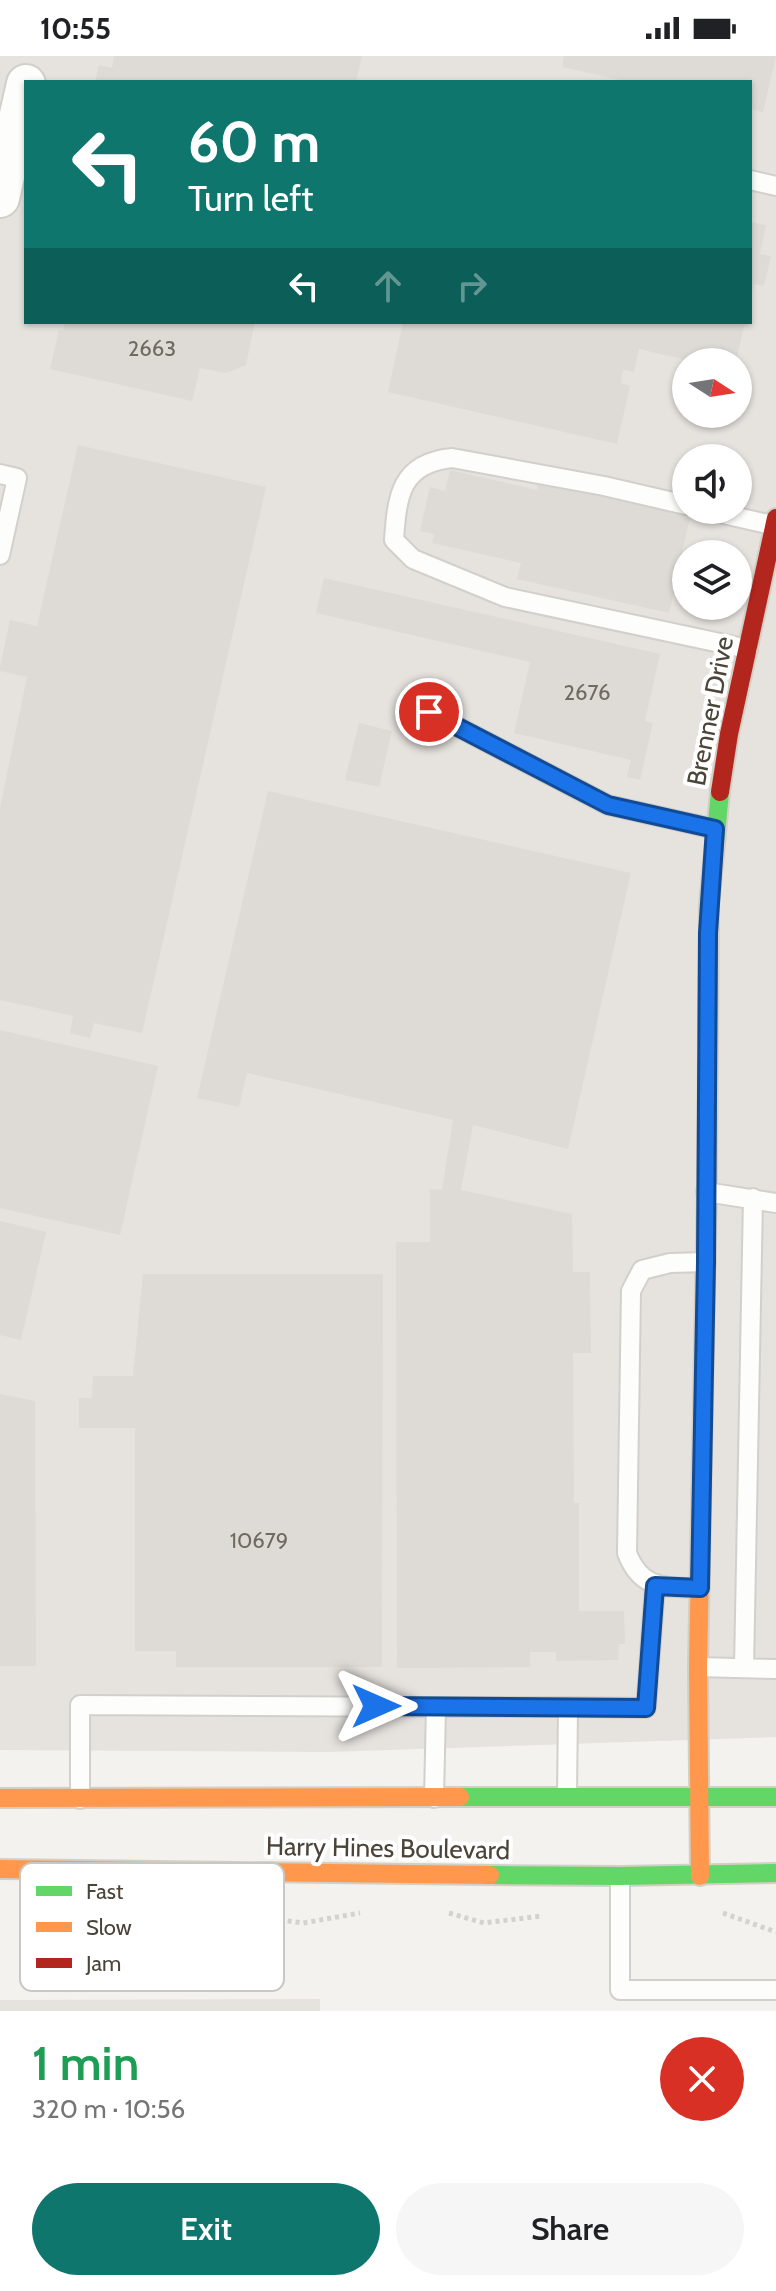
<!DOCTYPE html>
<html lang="en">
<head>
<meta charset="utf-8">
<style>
	:root { --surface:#fff; --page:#f6f6f6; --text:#202124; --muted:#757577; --accent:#0f766e }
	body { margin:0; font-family:Cabin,sans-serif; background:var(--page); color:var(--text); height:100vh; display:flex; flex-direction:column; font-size:30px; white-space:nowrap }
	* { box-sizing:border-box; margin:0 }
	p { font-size:26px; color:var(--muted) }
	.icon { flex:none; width:44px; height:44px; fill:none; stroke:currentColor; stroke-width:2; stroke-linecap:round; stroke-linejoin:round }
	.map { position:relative; height:1955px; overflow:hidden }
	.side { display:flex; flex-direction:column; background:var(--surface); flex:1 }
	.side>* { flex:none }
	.banner { position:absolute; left:24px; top:24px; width:728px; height:244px; border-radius:0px; box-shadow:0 2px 6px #0004; background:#0f766e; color:#fff; overflow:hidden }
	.needle { width:52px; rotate:102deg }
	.controls { position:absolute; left:672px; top:292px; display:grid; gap:16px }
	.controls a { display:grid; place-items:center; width:80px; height:80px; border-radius:50%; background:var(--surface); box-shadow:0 2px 6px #0004; font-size:40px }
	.pin { position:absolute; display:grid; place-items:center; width:68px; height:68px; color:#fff; margin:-34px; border:4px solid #fff; border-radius:50%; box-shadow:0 2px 8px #0007 }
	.me { position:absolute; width:88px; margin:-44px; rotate:90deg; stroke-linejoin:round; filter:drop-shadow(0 0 6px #0008) }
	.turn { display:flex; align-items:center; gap:28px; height:168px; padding:0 32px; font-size:36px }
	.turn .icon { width:104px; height:104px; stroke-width:2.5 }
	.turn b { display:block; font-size:56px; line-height:68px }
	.lanes { display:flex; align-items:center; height:76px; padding:0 32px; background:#0003; justify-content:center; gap:40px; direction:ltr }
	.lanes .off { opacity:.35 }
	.round { display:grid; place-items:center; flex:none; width:84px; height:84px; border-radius:42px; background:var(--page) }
	.headline { display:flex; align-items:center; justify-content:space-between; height:136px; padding:0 32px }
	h1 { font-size:48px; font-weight:600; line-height:60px; color:#1e9e55 }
	.primary-button { display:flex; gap:16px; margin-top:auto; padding:16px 32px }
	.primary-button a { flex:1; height:92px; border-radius:48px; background:var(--accent); color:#fff; font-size:32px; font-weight:600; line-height:92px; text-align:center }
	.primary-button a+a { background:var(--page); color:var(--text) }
	.status { display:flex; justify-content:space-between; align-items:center; height:56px; padding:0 40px; background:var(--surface); direction:ltr }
	.status svg { height:22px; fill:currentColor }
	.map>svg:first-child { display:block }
	.industrial { fill:#e6e2de; fill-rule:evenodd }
	.building { fill:#dedbd6 }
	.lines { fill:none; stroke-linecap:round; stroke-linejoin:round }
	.lane-casing { stroke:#d2d0cb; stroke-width:22 }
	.street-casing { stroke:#d2d0cb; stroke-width:42 }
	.fast-casing { stroke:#d3cfc5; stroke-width:22 }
	.slow-casing { stroke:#d3cfc5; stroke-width:22 }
	.jam-casing { stroke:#d3cfc5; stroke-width:22 }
	.path { stroke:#d3d2cc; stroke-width:5; stroke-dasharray:4 4; stroke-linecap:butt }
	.lane { stroke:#fdfdfc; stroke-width:18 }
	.street { stroke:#fdfdfc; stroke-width:38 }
	.fast { stroke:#63d668; stroke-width:18 }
	.slow { stroke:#ff974d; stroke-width:18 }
	.jam { stroke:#b3261e; stroke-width:18 }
	.route-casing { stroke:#114b97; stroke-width:20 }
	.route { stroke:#1a73e8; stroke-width:14 }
	.labels { text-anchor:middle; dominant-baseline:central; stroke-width:8; stroke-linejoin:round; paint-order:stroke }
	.number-label { font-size:22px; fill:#706a61 }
	.street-label { font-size:26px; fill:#4b4439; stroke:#fff }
	.key { fill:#fff; stroke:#c9c7c4; stroke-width:2 }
	.key-label { font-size:22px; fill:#4b4439 }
</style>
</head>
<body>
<div class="status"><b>10:55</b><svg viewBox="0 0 49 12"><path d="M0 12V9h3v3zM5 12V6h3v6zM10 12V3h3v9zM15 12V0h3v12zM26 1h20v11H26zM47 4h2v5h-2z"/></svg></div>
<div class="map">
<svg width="776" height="1955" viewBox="0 0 776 1955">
	<rect width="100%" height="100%" fill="#f4f2ee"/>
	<!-- industrial -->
	<path class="industrial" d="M0,0H776V1681L327,1696L0,1694ZM26,26H750V266H26ZM686,306H738V358H686ZM686,402H738V454H686ZM686,498H738V550H686Z
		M320,1943V1955H0V1944Z"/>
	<!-- building -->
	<path class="building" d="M114,0H362L356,26H95L99,9L112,12Z
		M564,0H776L763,56L750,53V26H629L562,11Z
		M750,166L766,169L760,198L771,200L764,230L754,228L751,239Z
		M65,266H255L246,309L226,317L200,312L192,345L50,313L59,274L63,275Z
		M403,266H745L736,306H695L639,293L634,316L623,314L621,327L630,330L617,388L388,336Z
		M78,389L266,431L142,977L94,967L90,982L70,977L73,960L0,944V752L27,621L0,615V611L10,564L37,570Z
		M450,414L537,434L539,424L691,458L680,505L686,507V522L678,520L669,557L517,523L521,507L432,487L434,478L420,475L430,431L445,435Z
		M324,522L660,598L645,665L653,667L640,724L627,721L631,704L514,677L530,606L316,557Z
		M359,667L392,675L379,731L345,724Z
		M268,735L631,817L568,1093L473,1069L461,1134L572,1158L573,1216H590L591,1297H573L574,1447H579V1555H624L625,1588H619L618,1604L556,1605V1596H530V1611L397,1612L396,1186H430V1133L442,1134L453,1064L247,1017L239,1051L197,1042Z
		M0,974L158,1010L120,1179L0,1152Z
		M0,1165L46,1176L21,1284L0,1279Z
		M143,1218H383L382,1611H176V1595H135V1372H79V1342H92L93,1320H133Z
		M0,1338L35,1345L36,1610H0Z"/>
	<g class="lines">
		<!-- lane casing -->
		<g class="lane-casing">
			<path id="lane" d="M750,124L776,130
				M0,418L17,422L0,499
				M686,449L604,430L452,402C401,407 397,439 394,484L413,503L505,541L748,593
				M706,454L776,470
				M429,656L608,749L715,773
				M706,1136L776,1147
				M700,1532C665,1531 641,1534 627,1497L631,1235L642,1214L670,1207L706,1206
				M698,1611L776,1613
				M744,1612L753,1142
				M567,1741L568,1651L646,1652L655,1530
				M434,1742L436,1651H568
				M80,1743V1649L436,1651
				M620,1820V1934H776"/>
		</g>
		<!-- street casing -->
		<g class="street-casing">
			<path id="street" d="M0,142L26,28"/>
		</g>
		<!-- fast casing -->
		<g class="fast-casing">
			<path id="fast" d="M707,1129L709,849L720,736
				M460,1741H776
				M490,1819L620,1820L776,1817"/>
		</g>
		<!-- slow casing -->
		<g class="slow-casing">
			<path id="slow" d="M0,1742L460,1741
				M0,1813L490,1819
				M700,1820L698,1611L707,1129"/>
		</g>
		<!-- jam casing -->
		<g class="jam-casing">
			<path id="jam" d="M720,736L729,678L776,462"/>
		</g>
		<!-- path -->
		<path class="path" d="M84,1852L111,1864L128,1867H160L223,1856L303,1867L360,1857
			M449,1857L484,1867L541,1860
			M723,1857L776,1876"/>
		<!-- lane -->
		<use href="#lane" class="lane"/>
		<!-- street -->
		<use href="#street" class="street"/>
		<!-- fast -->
		<use href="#fast" class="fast"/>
		<!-- slow -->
		<use href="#slow" class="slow"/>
		<!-- jam -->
		<use href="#jam" class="jam"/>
	</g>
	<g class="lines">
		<!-- route casing -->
		<g class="route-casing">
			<path id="route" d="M376,1650L646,1652L655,1530L700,1532L706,1206L708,877L715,773L608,749L429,656"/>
		</g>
		<!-- route -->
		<use href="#route" class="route"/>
	</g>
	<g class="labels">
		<!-- number labels -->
		<g class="number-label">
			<text x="152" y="292">2663</text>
			<text x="587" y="636">2676</text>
			<text x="259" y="1484">10679</text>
		</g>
		<!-- street labels -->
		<g class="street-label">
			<text transform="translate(710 655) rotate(-79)">Brenner Drive</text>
			<text transform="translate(388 1792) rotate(1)">Harry Hines Boulevard</text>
		</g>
	</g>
	<!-- legend -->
	<rect x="20" y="1807" width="264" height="128" rx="12" class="key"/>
	<rect x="36" y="1830" width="36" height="10" fill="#63d668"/>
	<rect x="36" y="1866" width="36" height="10" fill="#ff974d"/>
	<rect x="36" y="1902" width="36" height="10" fill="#b3261e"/>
	<g class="key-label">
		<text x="86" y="1843">Fast</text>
		<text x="86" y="1879">Slow</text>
		<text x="86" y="1915">Jam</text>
	</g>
</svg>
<div class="controls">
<a><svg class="needle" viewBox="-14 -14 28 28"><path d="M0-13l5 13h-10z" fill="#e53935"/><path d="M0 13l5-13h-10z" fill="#757577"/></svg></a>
<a><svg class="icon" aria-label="sound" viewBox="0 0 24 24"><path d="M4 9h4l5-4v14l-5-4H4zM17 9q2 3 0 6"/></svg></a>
<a><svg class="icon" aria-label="layers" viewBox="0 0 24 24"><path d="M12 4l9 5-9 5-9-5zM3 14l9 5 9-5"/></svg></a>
</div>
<div class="pin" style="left:429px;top:656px;background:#d93025"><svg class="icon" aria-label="arrive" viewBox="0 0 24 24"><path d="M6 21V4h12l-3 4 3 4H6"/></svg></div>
<svg class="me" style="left:376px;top:1650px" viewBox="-20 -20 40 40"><path d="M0-17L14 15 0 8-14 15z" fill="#1a73e8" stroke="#fff" stroke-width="4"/></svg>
<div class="banner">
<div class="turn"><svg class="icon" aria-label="left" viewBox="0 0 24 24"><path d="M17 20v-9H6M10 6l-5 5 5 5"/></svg><div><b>60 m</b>Turn left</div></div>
<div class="lanes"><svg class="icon" aria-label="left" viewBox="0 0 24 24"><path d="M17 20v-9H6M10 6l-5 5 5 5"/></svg><svg class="icon off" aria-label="ahead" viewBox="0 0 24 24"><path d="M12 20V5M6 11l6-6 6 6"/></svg><svg class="icon off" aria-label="right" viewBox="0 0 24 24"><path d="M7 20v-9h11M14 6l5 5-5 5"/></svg></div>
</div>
</div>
<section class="side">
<div class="headline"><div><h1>1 min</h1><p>320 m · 10:56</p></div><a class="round" style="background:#d93025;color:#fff"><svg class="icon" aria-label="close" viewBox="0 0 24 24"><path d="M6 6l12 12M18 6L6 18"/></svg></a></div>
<div class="primary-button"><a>Exit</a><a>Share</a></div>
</section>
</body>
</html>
